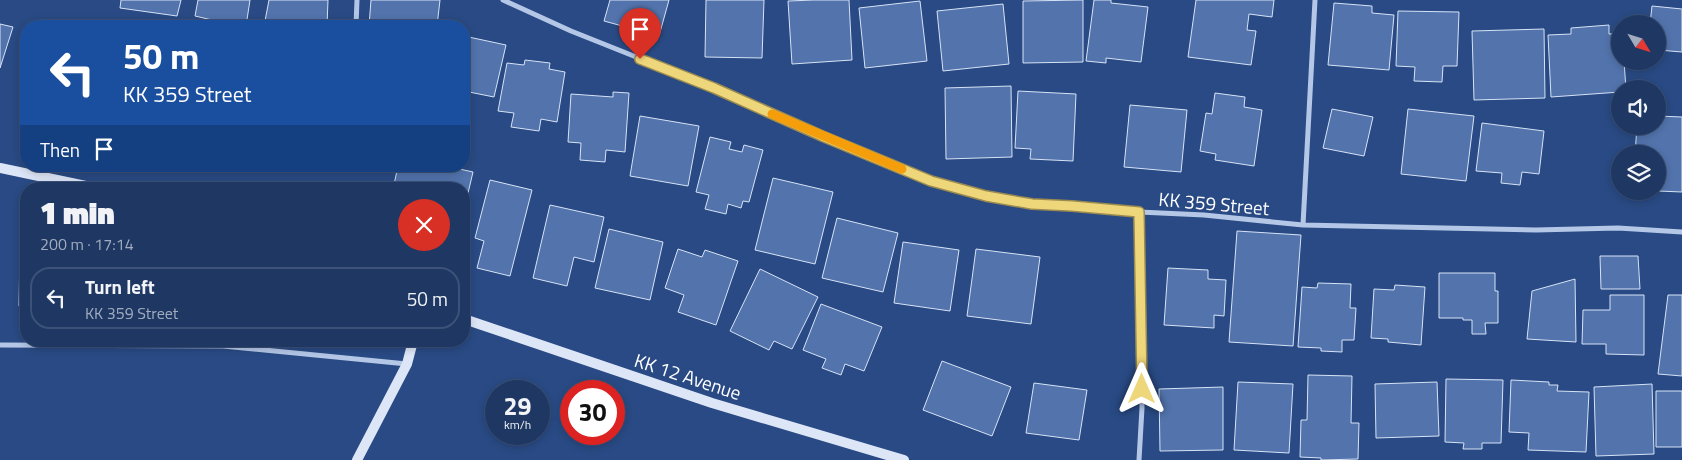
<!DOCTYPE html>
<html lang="en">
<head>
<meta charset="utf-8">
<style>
	:root { --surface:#1f3863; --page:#273f69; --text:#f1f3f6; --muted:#a1acbe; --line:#3c5278 }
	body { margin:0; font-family:"Titillium Web",sans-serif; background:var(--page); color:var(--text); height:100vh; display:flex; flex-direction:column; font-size:19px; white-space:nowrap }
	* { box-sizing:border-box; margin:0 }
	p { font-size:16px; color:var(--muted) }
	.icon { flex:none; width:28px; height:28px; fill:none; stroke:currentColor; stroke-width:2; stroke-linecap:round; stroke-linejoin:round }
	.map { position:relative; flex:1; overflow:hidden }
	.side { position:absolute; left:20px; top:182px; width:450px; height:165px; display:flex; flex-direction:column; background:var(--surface); border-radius:20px; box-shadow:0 2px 8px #0003,0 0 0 1px var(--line) }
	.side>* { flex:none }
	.guide { position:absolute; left:20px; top:20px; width:450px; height:152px; border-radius:20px; box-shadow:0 2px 8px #0003,0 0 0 1px var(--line); background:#1a4fa0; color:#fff; overflow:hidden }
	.needle { width:32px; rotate:128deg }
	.controls { position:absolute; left:1611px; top:15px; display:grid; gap:10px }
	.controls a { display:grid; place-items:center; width:55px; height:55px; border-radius:50%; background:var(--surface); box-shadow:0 2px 8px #0003,0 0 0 1px var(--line); font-size:25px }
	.speed { position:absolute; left:485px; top:380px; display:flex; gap:10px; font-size:25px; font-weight:700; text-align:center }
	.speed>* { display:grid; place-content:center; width:65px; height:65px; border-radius:50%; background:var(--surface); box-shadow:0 2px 8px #0003,0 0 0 1px var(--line); line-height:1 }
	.speed small { font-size:12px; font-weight:400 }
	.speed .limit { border:8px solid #d22; background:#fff; color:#111 }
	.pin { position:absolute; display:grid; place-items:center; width:42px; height:42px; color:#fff; margin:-51px -21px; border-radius:50% 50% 50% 0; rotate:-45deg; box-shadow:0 0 5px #0007 }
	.pin .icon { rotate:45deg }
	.me { position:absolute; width:55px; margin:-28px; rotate:0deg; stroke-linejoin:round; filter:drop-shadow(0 0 4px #0008) }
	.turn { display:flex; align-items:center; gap:18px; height:105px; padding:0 20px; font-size:22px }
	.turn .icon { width:65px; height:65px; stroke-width:2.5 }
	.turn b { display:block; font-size:35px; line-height:42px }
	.then { display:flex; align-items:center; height:48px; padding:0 20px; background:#0003; gap:10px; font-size:19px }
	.round { display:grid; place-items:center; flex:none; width:52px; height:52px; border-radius:26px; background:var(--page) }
	.headline { display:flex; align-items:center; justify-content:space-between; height:85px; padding:0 20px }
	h1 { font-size:30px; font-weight:800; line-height:38px }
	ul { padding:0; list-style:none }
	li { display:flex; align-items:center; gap:15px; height:62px; margin:0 10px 8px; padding:0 10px; border:2px solid var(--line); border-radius:20px }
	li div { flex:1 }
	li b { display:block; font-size:19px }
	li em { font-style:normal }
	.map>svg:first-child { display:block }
	.building { fill:#5273ac; stroke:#d7e3f6 }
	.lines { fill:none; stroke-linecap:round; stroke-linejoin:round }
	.minor { stroke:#b4c7e7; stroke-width:5 }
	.secondary { stroke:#dde6f7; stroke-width:10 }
	.route-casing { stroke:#9b8b50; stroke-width:12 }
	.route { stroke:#eed67b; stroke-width:9 }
	.slow { stroke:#f59e0b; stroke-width:9 }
	.labels { text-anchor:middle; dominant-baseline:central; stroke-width:4; stroke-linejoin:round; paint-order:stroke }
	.street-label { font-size:19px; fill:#fff; stroke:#294a84 }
</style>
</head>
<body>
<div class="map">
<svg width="1682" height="460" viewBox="0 0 1682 460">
	<rect width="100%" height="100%" fill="#294a84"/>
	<!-- building -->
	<path class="building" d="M121,0H181L177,16L120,8Z
		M198,0H250L246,26H238L195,16Z
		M269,0H328L327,26H264Z
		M371,0H440L437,26H369Z
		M610,0H669L659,36L604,21Z
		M706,0H764L762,58L705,57Z
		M814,0H849L852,60L792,64L788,1Z
		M1083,0V62L1023,63V1Z
		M1094,0H1111V3L1148,7L1141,62L1106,58V63L1086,61Z
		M1196,0H1274L1272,17L1249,14L1247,30L1256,31L1251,65L1188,57Z
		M920,1L927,61L865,68L859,8Z
		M1334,3L1372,6V13L1394,15L1389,70L1328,65Z
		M1003,4L1009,64L943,71L937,11Z
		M1652,6L1682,9V52L1658,50V24H1650Z
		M1398,11L1459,12L1457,66H1443L1442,82L1414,81L1415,67L1396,66Z
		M0,24L13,27L0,68Z
		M1609,25V34L1620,33V61H1624L1626,89H1620V92L1551,97L1548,35L1571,34V28Z
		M1544,29L1545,98L1474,100L1472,31Z
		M464,36L506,45L494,97L464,91Z
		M525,60L550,63L549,69L565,72L557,122L541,119L539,131L511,127L514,113L498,111L507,63L524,65Z
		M1011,86L1012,157L946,159L945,88Z
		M1018,91L1076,94L1073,161L1030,159L1031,149L1015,148Z
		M613,92L629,93L625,152L606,150L605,162L580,160L581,143L568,142L571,94L613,97Z
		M1215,93L1245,97L1244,107L1262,110L1254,166L1215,160L1216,154L1200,151L1206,113L1212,114Z
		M1130,105L1187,110L1181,172L1124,167Z
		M1332,109L1373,117L1364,156L1323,148Z
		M1408,109L1474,116L1466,181L1401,174Z
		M640,116L699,126L688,186L630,176Z
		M1658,116L1682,117V192L1658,191V154H1635L1637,126H1658Z
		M1482,123L1544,131L1539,174L1522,172L1520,185L1501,183L1502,173L1476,171Z
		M710,137L731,142L729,149L742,152L744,145L763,150L749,202L743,201L741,208L728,204L726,214L705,209L709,195L696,192Z
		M203,166H221L220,172Z
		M398,166H446L473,172L464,210V189H393Z
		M773,178L833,192L815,264L755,250Z
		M490,180L532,190L510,276L477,268L484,241L475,238Z
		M550,205L604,217L594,262L574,257L567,286L533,278Z
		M837,218L898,233L883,292L822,278Z
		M609,229L663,242L650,300L595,288Z
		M1237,231L1301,235L1293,346L1229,342Z
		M903,242L959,250L950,311L894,303Z
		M678,249L702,257L705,250L738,261L716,325L678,312L684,295L665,288Z
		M976,249L1040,257L1031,324L967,316Z
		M20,251H26V306H19Z
		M1600,256H1638L1640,289H1601Z
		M1168,268L1208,270V279L1226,280L1224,316L1214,315V328L1164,325Z
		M760,269L818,297L792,349L774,341L769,350L730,331Z
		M1439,273H1495V291H1498V323H1485L1486,334H1472V320H1463V318H1439Z
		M1575,279L1576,342L1527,339L1532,291Z
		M1318,283L1351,284L1350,308H1356L1354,340H1342V352L1321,351V348L1298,347L1302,287L1317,288Z
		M1395,285L1425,287L1421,345L1388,342V339L1371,338L1374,289L1394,290Z
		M1610,295H1644V355L1606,354V344H1582L1583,310H1610Z
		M1668,295H1682V376L1658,374Z
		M821,304L882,327L864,371L845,364L841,375L822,368L826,359L803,350Z
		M942,361L1011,387L992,436L923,410Z
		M1308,375L1352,376L1351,423H1359L1358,459L1321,460V458L1300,457L1301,420H1307Z
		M1446,379L1503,380L1501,443H1482V449H1463L1464,443L1445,442Z
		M1511,380L1549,382V385H1558L1557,391L1589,392L1586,452L1528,450L1529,433L1509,432Z
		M1238,382L1293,384L1289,453L1234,450Z
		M1437,382L1439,436L1376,438L1375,384Z
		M1034,383L1087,390L1079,440L1026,433Z
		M1652,384L1654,454L1596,456L1594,387Z
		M1223,387V450L1160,451L1159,389Z
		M1656,391H1682V447H1656Z"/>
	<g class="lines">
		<!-- minor -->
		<path class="minor" d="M503,0L571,31L714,88L822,136L931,181L986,196L1032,204L1139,212L1204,215L1303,225L1536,230L1618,228L1682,232
			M356,26L357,0
			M346,168L347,166
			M1139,212L1142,408L1139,460
			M1303,225L1315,0
			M0,345L223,346L407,364"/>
		<!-- secondary -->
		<path class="secondary" d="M0,168L100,189
			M464,319L712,403L904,460
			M357,460L407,364L413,341"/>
	</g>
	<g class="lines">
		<!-- route casing -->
		<g class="route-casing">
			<path id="route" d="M640,59L714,88L822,136L931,181L986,196L1032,204L1072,206L1139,212L1142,389"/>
		</g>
		<!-- route -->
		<use href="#route" class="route"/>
		<!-- slow -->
		<path class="slow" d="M772,114L902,169"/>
	</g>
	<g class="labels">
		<!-- street labels -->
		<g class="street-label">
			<text transform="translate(1214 203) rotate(5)">KK 359 Street</text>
			<text transform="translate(688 376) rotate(18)">KK 12 Avenue</text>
		</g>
	</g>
</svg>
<div class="controls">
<a><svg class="needle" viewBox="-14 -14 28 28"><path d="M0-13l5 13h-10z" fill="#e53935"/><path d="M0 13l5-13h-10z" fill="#a1acbe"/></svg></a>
<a><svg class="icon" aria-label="sound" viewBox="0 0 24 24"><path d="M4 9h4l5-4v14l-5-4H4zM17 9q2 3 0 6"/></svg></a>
<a><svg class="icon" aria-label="layers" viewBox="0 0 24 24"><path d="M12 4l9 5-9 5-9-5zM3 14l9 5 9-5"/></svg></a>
</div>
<div class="speed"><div>29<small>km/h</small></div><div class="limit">30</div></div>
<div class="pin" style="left:640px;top:59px;background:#d93025"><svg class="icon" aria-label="arrive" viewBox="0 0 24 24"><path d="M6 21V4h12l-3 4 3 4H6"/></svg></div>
<svg class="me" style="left:1142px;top:389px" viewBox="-20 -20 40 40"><path d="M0-17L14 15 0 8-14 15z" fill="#eed67b" stroke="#fff" stroke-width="4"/></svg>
<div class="guide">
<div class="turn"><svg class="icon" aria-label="left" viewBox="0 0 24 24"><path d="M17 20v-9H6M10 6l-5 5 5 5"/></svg><div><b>50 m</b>KK 359 Street</div></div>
<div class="then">Then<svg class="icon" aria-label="arrive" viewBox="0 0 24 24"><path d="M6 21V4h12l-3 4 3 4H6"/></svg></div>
</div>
<section class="side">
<div class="headline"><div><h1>1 min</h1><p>200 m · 17:14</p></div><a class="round" style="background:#d93025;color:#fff"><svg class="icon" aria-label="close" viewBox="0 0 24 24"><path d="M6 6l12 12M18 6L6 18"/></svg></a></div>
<ul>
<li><svg class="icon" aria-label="left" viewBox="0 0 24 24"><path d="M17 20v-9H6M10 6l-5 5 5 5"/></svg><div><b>Turn left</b><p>KK 359 Street</p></div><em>50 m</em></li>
</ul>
</section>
</div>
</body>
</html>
